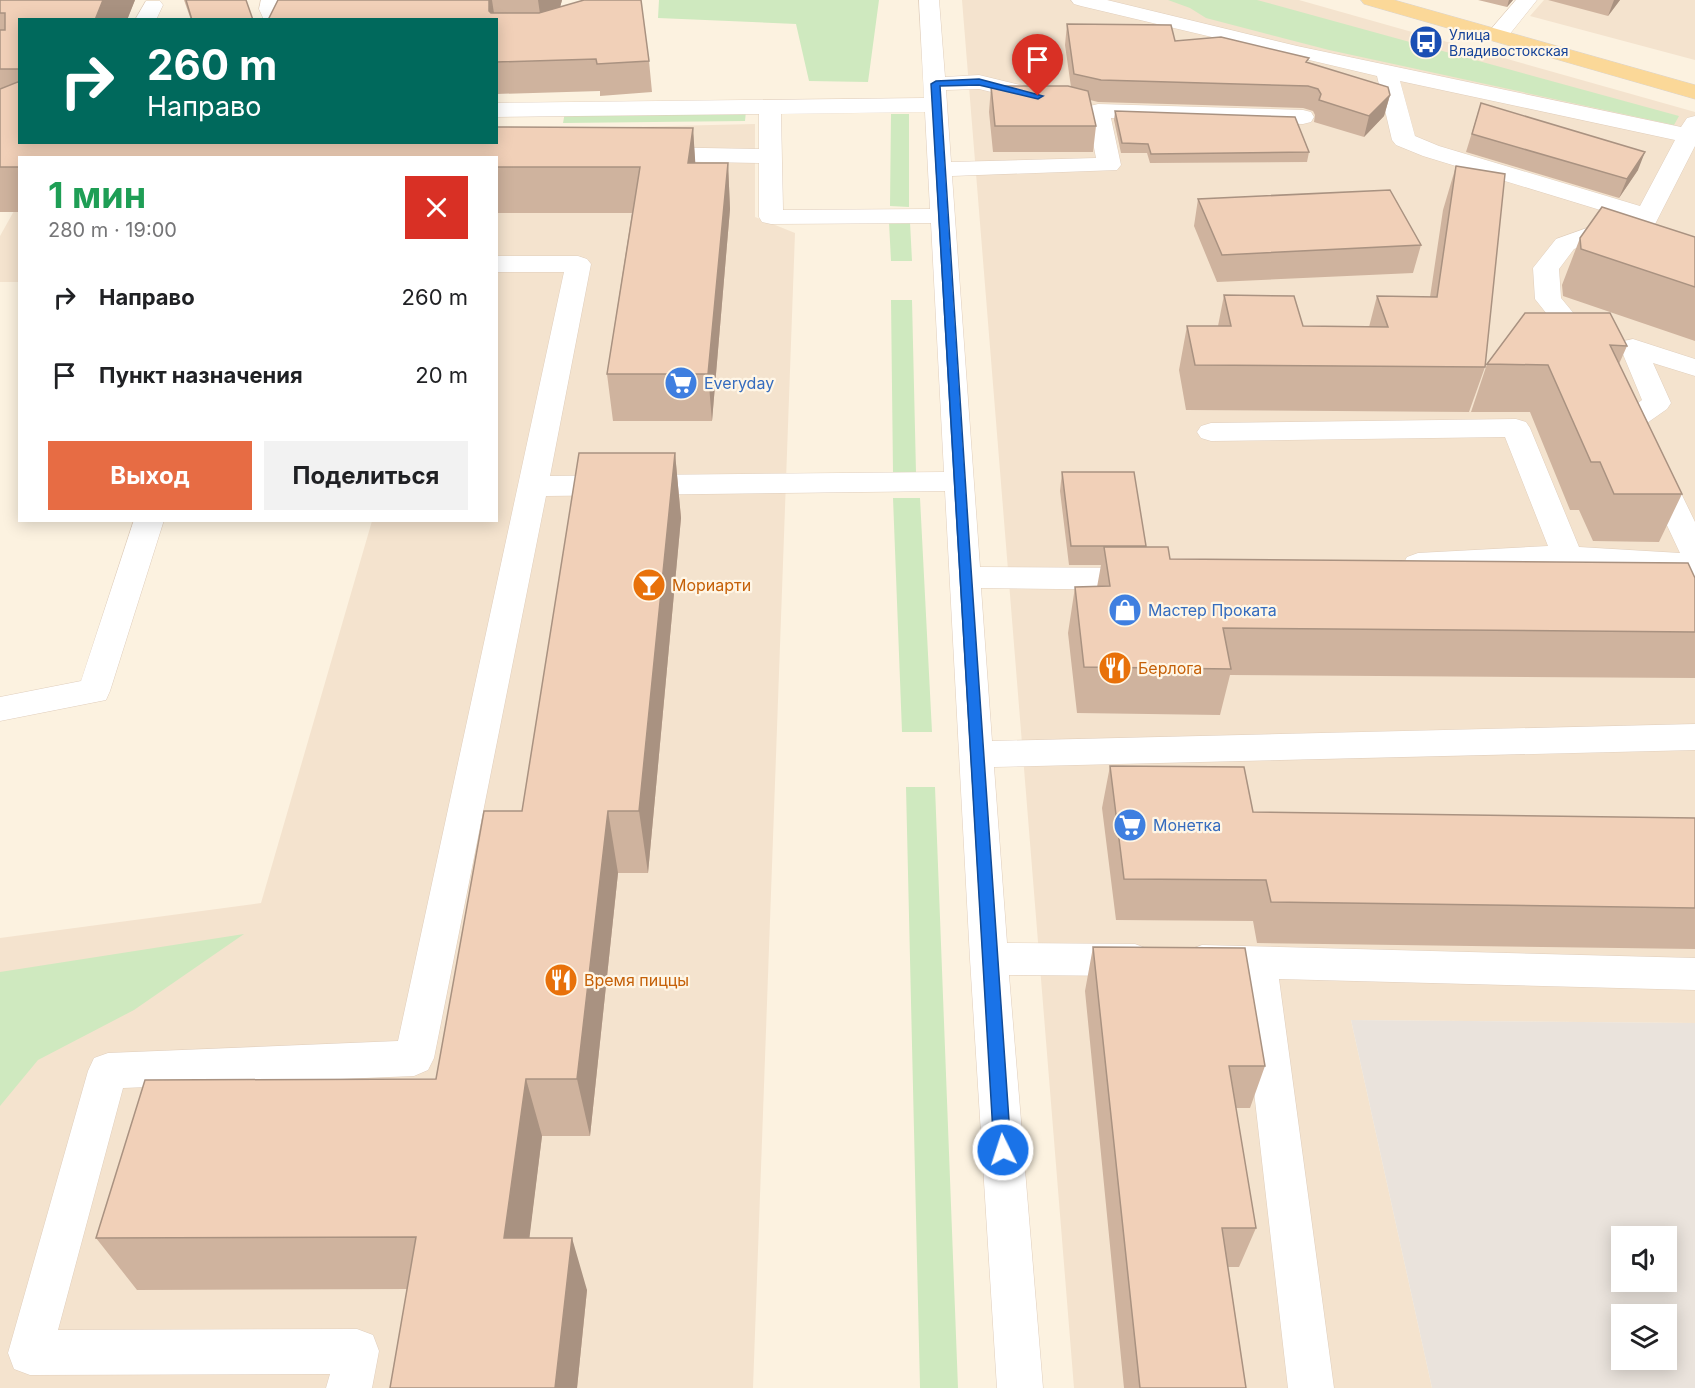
<!DOCTYPE html>
<html lang="ru">
<head>
<meta charset="utf-8">
<style>
	:root { --surface:#fff; --page:#f2f2f2; --text:#202124; --muted:#757577; --accent:#e76c44 }
	body { margin:0; font-family:Inter,sans-serif; background:var(--page); color:var(--text); height:100vh; display:flex; flex-direction:column; font-size:22px; white-space:nowrap }
	* { box-sizing:border-box; margin:0 }
	p { font-size:20px; color:var(--muted) }
	.icon { flex:none; width:33px; height:33px; fill:none; stroke:currentColor; stroke-width:2; stroke-linecap:round; stroke-linejoin:round }
	.map { position:relative; flex:1; overflow:hidden }
	.details { position:absolute; left:18px; top:156px; width:480px; height:366px; display:flex; flex-direction:column; background:var(--surface); border-radius:0px; box-shadow:0 3px 15px #0003 }
	.details>* { flex:none }
	.guide { position:absolute; left:18px; top:18px; width:480px; height:126px; border-radius:0px; box-shadow:0 3px 15px #0003; background:#00695c; color:#fff; overflow:hidden }
	.buttons { position:absolute; left:1611px; top:1226px; display:grid; gap:12px }
	.buttons a { display:grid; place-items:center; width:66px; height:66px; border-radius:0px; background:var(--surface); box-shadow:0 3px 15px #0003; font-size:30px }
	.pin { position:absolute; display:grid; place-items:center; width:51px; height:51px; color:#fff; margin:-62px -26px; border-radius:50% 50% 50% 0; rotate:-45deg; box-shadow:0 0 6px #0007 }
	.pin .icon { rotate:45deg }
	.me { position:absolute; width:66px; margin:-33px; rotate:356deg; stroke-linejoin:round; filter:drop-shadow(0 0 4px #0008) }
	.turn { display:flex; align-items:center; gap:21px; height:126px; padding:0 30px; font-size:27px }
	.turn .icon { width:78px; height:78px; stroke-width:2.5 }
	.turn b { display:block; font-size:42px; line-height:51px }
	.round { display:grid; place-items:center; flex:none; width:63px; height:63px; border-radius:0px; background:var(--page) }
	.summary { display:flex; align-items:center; justify-content:space-between; height:102px; padding:0 30px }
	h1 { font-size:36px; font-weight:700; line-height:45px; color:#1e9e55 }
	.cta { display:flex; gap:12px; margin-top:auto; padding:12px 30px }
	.cta a { flex:1; height:69px; border-radius:0px; background:var(--accent); color:#fff; font-size:24px; font-weight:700; line-height:69px; text-align:center }
	.cta a+a { background:var(--page); color:var(--text) }
	ul { padding:0; list-style:none }
	li { display:flex; align-items:center; gap:18px; height:78px; padding:0 30px }
	li div { flex:1 }
	li b { display:block; font-size:22px }
	li em { font-style:normal }
	.map>svg:first-child { display:block }
	.residential { fill:#f4e3ce }
	.industrial { fill:#eae3dc; fill-rule:evenodd }
	.green { fill:#cfe9bf }
	.lines { fill:none; stroke-linecap:round; stroke-linejoin:round }
	.minor-casing { stroke:#e0cebc; stroke-width:1 }
	.major-casing { stroke:#dad4cf; stroke-width:1 }
	.minor { fill:#fff; fill-rule:evenodd }
	.major { fill:#fbd898; fill-rule:evenodd }
	.wall { fill:#cfb39e }
	.shaded-wall { fill:#a99281 }
	.building { fill:#f1d0b8; stroke:#a99281; stroke-width:1.5 }
	.route { fill:#1a73e8; stroke:#114b97; stroke-width:1.5 }
	.labels { text-anchor:middle; dominant-baseline:central; stroke-width:4.5; stroke-linejoin:round; paint-order:stroke }
	.far-transit-label { font-size:14px; fill:#164399; stroke:#fff6e6; text-anchor:start }
	.shop-label { font-size:16px; fill:#366cbe; stroke:#fff6e6; text-anchor:start }
	.food-label { font-size:16px; fill:#c56008; stroke:#fff6e6; text-anchor:start }
</style>
</head>
<body>
<div class="map">
<svg width="1695" height="1388" viewBox="0 0 1695 1388">
	<rect width="100%" height="100%" fill="#fcf2e0"/>
	<!-- residential -->
	<path class="residential" d="M962,0H1299L1695,112V1023L1351,1020L1432,1388H1074Z
		M1544,0H1695V60L1530,16Z
		M755,124V217L795,233L753,1388H0V938L261,903L372,521L496,520L497,130Z
		M19,202V282H0V236Z"/>
	<!-- industrial -->
	<path class="industrial" d="M1351,1020L1695,1023V1388H1432ZM1622,1236H1666V1281H1622ZM1622,1314H1666V1359H1622Z"/>
	<!-- green -->
	<path class="green" d="M659,0H879L868,82L809,81L796,24L658,18Z
		M1168,0H1257L1679,116L1674,125L1329,50L1206,18L1190,8Z
		M746,111L745,121L563,123L565,112Z
		M891,114H909V207L890,206Z
		M889,222H910L912,261H891Z
		M891,300H912L916,473H893Z
		M893,498H920L932,732H902Z
		M906,787H935L958,1388H920Z
		M244,934L134,1010L38,1060L0,1106V972Z"/>
	<g class="lines">
		<!-- minor casing -->
		<g class="minor-casing">
			<path id="minor" d="M261,0H281L279,9L285,20H264L259,9Z
				M919,0H939L945,77L979,75L1045,91L1048,96L1045,101L1037,103L979,89L946,90L951,162L1096,158L1087,111L1090,106L1098,104L1303,110L1311,112L1314,117L1311,122L1303,124L1111,118L1121,165L1117,170L952,176L980,567L1142,568L1153,571L1157,579L1153,587L1142,590L981,588L992,741L1695,724V750L994,767L1007,943L1135,944L1148,949L1154,960L1148,971L1135,976L1009,975L1043,1388H997L970,959L945,491L546,496L434,1058L428,1070L414,1076L123,1088L58,1330L357,1329L373,1335L379,1351L372,1388H326L330,1374L30,1375L14,1369L8,1353L88,1071L94,1058L108,1053L398,1041L564,272H496V256H578L587,259L591,264L550,476L944,472L931,223L771,224L762,222L759,217V163L649,161L641,159L637,154L641,149L649,147L759,149V114L496,117V103L924,98ZM925,112L930,209L783,210L781,114Z
				M1071,0H1107L1297,46L1681,127L1687,118L1695,116V146L1650,234L1647,239L1638,241L1629,239L1626,234L1633,220L1423,156L1396,145L1392,140L1377,76L1081,6L1074,4ZM1400,81L1675,140L1640,206L1439,146L1415,136Z
				M1516,0H1537L1505,40L1497,41L1489,40L1486,35Z
				M146,1H160L163,5L156,20H135Z
				M1587,228L1695,263V279L1588,244L1574,249L1559,269L1561,298L1580,321L1606,329L1610,335L1606,341L1597,343L1562,333L1535,299L1533,268L1556,239Z
				M1633,339L1695,359V376L1653,363L1671,403L1667,409L1647,423L1695,522V576L1548,567L1418,575L1407,571L1403,564L1407,557L1418,553L1548,546L1505,437L1211,441L1201,438L1197,432L1201,426L1211,423L1516,419L1526,422L1530,428L1579,547L1680,553L1618,421L1622,415L1642,400L1620,347L1624,341Z
				M134,520H164L110,691L106,700L0,721V697L81,681Z
				M1202,945L1695,958V990L1279,979L1334,1388H1288L1241,978L1202,977L1189,972L1183,961L1189,950Z"/>
		</g>
		<!-- major casing -->
		<g class="major-casing">
			<path id="major" d="M1361,0H1394L1695,85V99L1364,4Z"/>
		</g>
		<!-- minor -->
		<use href="#minor" class="minor"/>
		<!-- major -->
		<use href="#major" class="major"/>
	</g>
	<!-- wall -->
	<path class="wall" d="M0,0H135L127,20H20V142L693,128L695,163H728L730,209L712,421H613L607,374L632,213H496V158H20V212H0Z
		M184,0H246L253,20H191Z
		M278,0H562L560,7L649,61L652,92L600,96V91L496,94V20Z
		M1478,0H1513L1507,7Z
		M1548,0H1620L1608,16Z
		M1067,24L1308,63L1390,95L1384,116L1364,137L1314,122L1315,115L1313,111L1303,108L1098,102L1090,100L1096,126L1093,152H993L989,112L991,86L1071,87L1065,45Z
		M1481,103L1638,170L1619,198L1466,152Z
		M1115,111L1309,152L1307,162L1150,163L1147,153H1121L1114,120Z
		M1456,166L1485,367L1469,412L1186,410L1179,370L1187,326H1218L1224,295L1303,326L1369,327L1377,296L1430,297L1443,210Z
		M1198,199L1421,245L1413,273L1217,282L1194,226Z
		M1695,237V341L1563,296L1562,285L1580,238Z
		M1525,313L1627,346L1619,364L1682,494L1659,542L1593,541L1579,510H1570L1530,412H1471L1487,364Z
		M675,453L681,518L648,873H618L590,1136H542L529,1238L587,1290L577,1388H390L407,1289L137,1290L96,1238L436,1079L522,811Z
		M1062,472L1146,547L1170,559L1695,578V678L1230,675L1220,715L1077,713L1068,633L1075,587H1097L1101,565H1069L1060,491Z
		M1110,766L1253,812L1695,818V949L1257,943L1253,921L1116,920L1102,808Z
		M1093,947L1265,1066L1250,1108H1236L1256,1228L1239,1267H1228L1246,1388H1124L1085,991Z"/>
	<!-- shaded-wall -->
	<path class="shaded-wall" d="M103,0H135L127,20H95Z
		M489,0H492L495,20L489,11Z
		M538,0H562L556,23L542,28Z
		M1509,0H1513L1507,7Z
		M1614,0H1620L1608,16Z
		M1390,95L1384,116L1364,137L1369,116Z
		M693,128L696,173L688,163Z
		M1645,152L1638,170L1619,198L1627,179Z
		M728,163L730,209L712,421L708,374Z
		M675,453L681,518L648,873L639,811Z
		M608,811L618,873L590,1136L577,1079Z
		M526,1079L542,1136L523,1290L504,1238Z
		M572,1238L587,1290L577,1388H555Z"/>
	<!-- building -->
	<path class="building" d="M0,0H103L95,20H20V69H0V30H5V13H0Z
		M186,0H246L253,20H192Z
		M278,0H489V11L491,13H539L584,0H641L649,61L597,64L596,59L496,62V20H268Z
		M1067,24L1171,25L1175,41L1221,37L1309,58L1306,62L1388,87L1390,95L1369,116L1319,100L1321,94L1318,89L1308,86L1101,80L1074,74Z
		M20,81V142H496V127L693,128L688,163H728L708,374H607L640,167H496V158H20V167H0V89Z
		M991,86H1068L1088,91L1096,126H995Z
		M1481,103L1645,152L1627,179L1472,134Z
		M1115,111L1295,117L1309,152L1151,154L1148,144L1122,143Z
		M1456,166L1505,174L1485,367L1195,365L1187,326H1231L1224,295L1294,296L1303,326L1388,327L1377,296L1437,297Z
		M1390,190L1421,245L1222,255L1198,199Z
		M1602,207L1695,237V287L1581,249L1580,238Z
		M1525,313H1610L1627,346L1610,345L1682,494H1614L1600,462H1591L1548,365L1487,364Z
		M579,453H675L639,811H608L577,1079H526L504,1238H572L555,1388H390L416,1237L96,1238L145,1080L436,1079L484,811H522Z
		M1062,472H1134L1146,546H1071Z
		M1104,547H1168L1170,559L1688,563L1695,578V632L1223,628L1231,669L1084,667L1075,587L1110,586Z
		M1110,766L1244,767L1253,812L1695,818V908L1271,902L1266,880L1124,879Z
		M1093,947L1245,948L1265,1066H1229L1256,1228H1222L1246,1388H1140Z"/>
	<!-- route -->
	<path class="route" d="M979,79L1043,96L1038,99L979,85L940,86C961,441 987,795 1011,1150L1009,1155L1003,1158L997,1155L994,1150C973,794 950,439 931,84L936,81Z"/>
	<!-- icons -->
	<defs>
		<g id="bus-disc" transform="scale(1.725)"><circle r="9.5" fill="#1a4fb4" stroke="#fff6e6"/><path d="M-5-6H5V4H4V6H2V4H-2V6H-4V4H-5ZM-3.5-4V0h7V-4ZM-3.5 1.2v1.5H-2V1.2ZM2 1.2v1.5H3.5V1.2Z" fill="#fff"/></g>
		<g id="supermarket-disc" transform="scale(1.725)"><circle r="9.5" fill="#3f7fe0" stroke="#fff6e6"/><path d="M-6-5.5h2.5l.6 2H6L4.5 2H-2.5L-4.4-4H-6ZM-1.5 3.2a1.3 1.3 0 1 0 .1 0ZM3 3.2a1.3 1.3 0 1 0 .1 0Z" fill="#fff"/></g>
		<g id="bar-disc" transform="scale(1.725)"><circle r="9.5" fill="#e8710a" stroke="#fff6e6"/><path d="M-6-5H6L.8 .8V4.5H3.5V6h-7V4.5H-.8V.8Z" fill="#fff"/></g>
		<g id="shop-disc" transform="scale(1.725)"><circle r="9.5" fill="#3f7fe0" stroke="#fff6e6"/><path d="M-5-2.5h2.3a2.7 3.5 0 0 1 5.4 0H5L5.5 6h-11ZM-1.5-2.5h3a1.5 2.3 0 0 0-3 0Z" fill="#fff"/></g>
		<g id="restaurant-disc" transform="scale(1.725)"><circle r="9.5" fill="#e8710a" stroke="#fff6e6"/><path d="M-5-6h1v4h1v-4h1v4h1v-4h1v5L-1.5 .5V6h-2V.5L-5-1ZM5-6V6H3V1.5H1.5Q1.5-4 5-6Z" fill="#fff"/></g>
	</defs>
	<g fill-rule="evenodd">
		<use href="#bus-disc" x="1426" y="42"/>
		<use href="#supermarket-disc" x="681" y="383"/>
		<use href="#bar-disc" x="649" y="585"/>
		<use href="#shop-disc" x="1125" y="610"/>
		<use href="#restaurant-disc" x="1115" y="668"/>
		<use href="#supermarket-disc" x="1130" y="825"/>
		<use href="#restaurant-disc" x="561" y="980"/>
	</g>
	<g class="labels">
		<!-- far-transit labels -->
		<g class="far-transit-label">
			<text x="1449" y="34">Улица<tspan x="1449" dy="16">Владивостокская</tspan></text>
		</g>
		<!-- shop labels -->
		<g class="shop-label">
			<text x="704" y="383">Everyday</text>
			<text x="1148" y="610">Мастер Проката</text>
			<text x="1153" y="825">Монетка</text>
		</g>
		<!-- food labels -->
		<g class="food-label">
			<text x="672" y="585">Мориарти</text>
			<text x="1138" y="668">Берлога</text>
			<text x="584" y="980">Время пиццы</text>
		</g>
	</g>
</svg>
<div class="buttons">
<a><svg class="icon" aria-label="sound" viewBox="0 0 24 24"><path d="M4 9h4l5-4v14l-5-4H4zM17 9q2 3 0 6"/></svg></a>
<a><svg class="icon" aria-label="layers" viewBox="0 0 24 24"><path d="M12 4l9 5-9 5-9-5zM3 14l9 5 9-5"/></svg></a>
</div>
<div class="pin" style="left:1038px;top:96px;background:#d93025"><svg class="icon" aria-label="arrive" viewBox="0 0 24 24"><path d="M6 21V4h12l-3 4 3 4H6"/></svg></div>
<svg class="me" style="left:1003px;top:1150px" viewBox="-20 -20 40 40"><circle r="17" fill="#1a73e8" stroke="#fff" stroke-width="3"/><path d="M0-11L8 9 0 5-8 9z" fill="#fff"/></svg>
<div class="guide">
<div class="turn"><svg class="icon" aria-label="right" viewBox="0 0 24 24"><path d="M7 20v-9h11M14 6l5 5-5 5"/></svg><div><b>260 m</b>Направо</div></div>
</div>
<section class="details">
<div class="summary"><div><h1>1 мин</h1><p>280 m · 19:00</p></div><a class="round" style="background:#d93025;color:#fff"><svg class="icon" aria-label="close" viewBox="0 0 24 24"><path d="M6 6l12 12M18 6L6 18"/></svg></a></div>
<ul>
<li><svg class="icon" aria-label="right" viewBox="0 0 24 24"><path d="M7 20v-9h11M14 6l5 5-5 5"/></svg><div><b>Направо</b></div><em>260 m</em></li>
<li><svg class="icon" aria-label="arrive" viewBox="0 0 24 24"><path d="M6 21V4h12l-3 4 3 4H6"/></svg><div><b>Пункт назначения</b></div><em>20 m</em></li>
</ul>
<div class="cta"><a>Выход</a><a>Поделиться</a></div>
</section>
</div>
</body>
</html>
